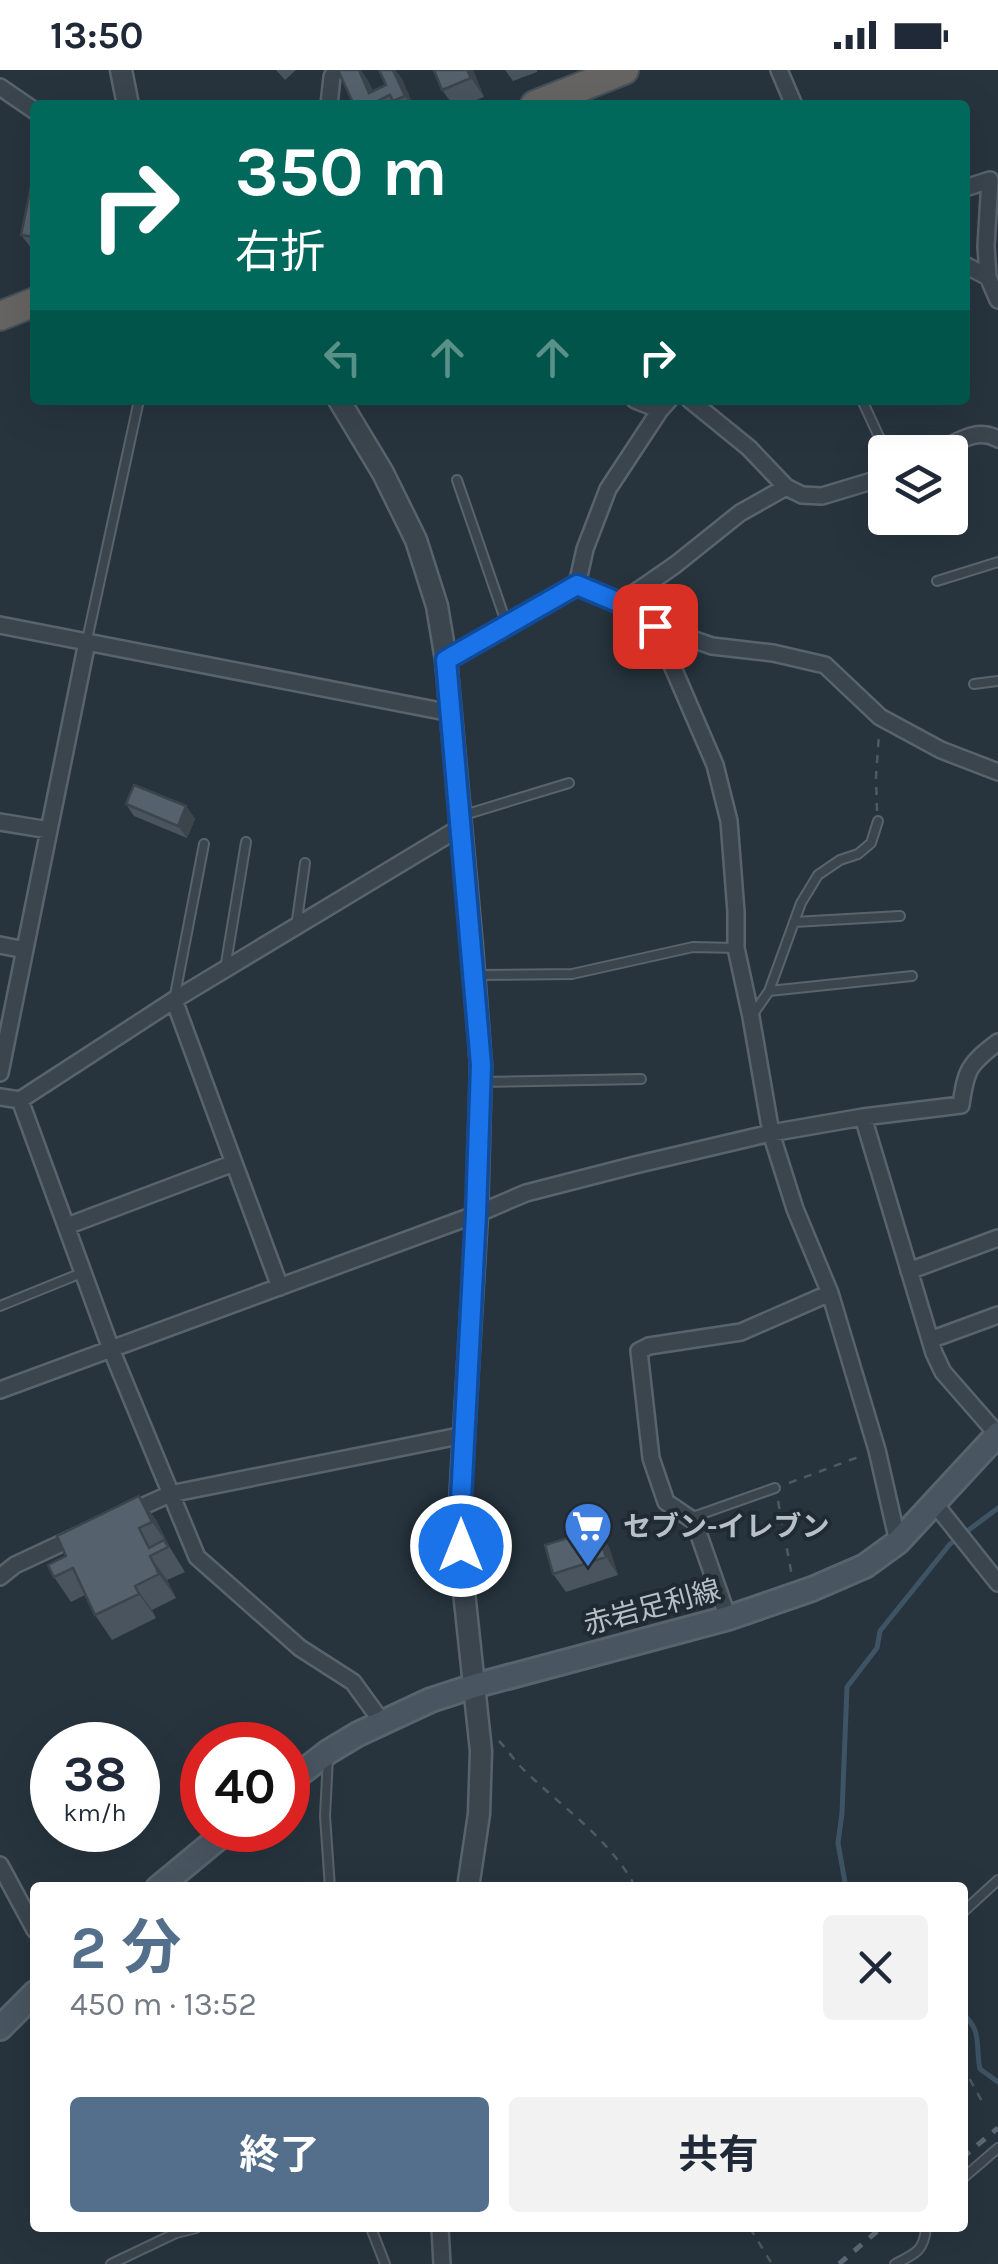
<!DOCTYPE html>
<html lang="ja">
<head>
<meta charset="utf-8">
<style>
	:root { --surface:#fff; --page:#f2f2f3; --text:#1f2937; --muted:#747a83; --accent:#546f8b }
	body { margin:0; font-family:Karla,"Noto Sans JP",sans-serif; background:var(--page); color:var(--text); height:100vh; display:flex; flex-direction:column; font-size:38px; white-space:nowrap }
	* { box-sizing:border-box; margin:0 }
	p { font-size:32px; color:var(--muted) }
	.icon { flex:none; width:55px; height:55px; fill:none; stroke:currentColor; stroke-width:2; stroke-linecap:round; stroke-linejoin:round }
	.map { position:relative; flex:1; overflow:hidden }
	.side { position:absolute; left:30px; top:1812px; width:938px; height:350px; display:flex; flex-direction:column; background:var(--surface); border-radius:10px; box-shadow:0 10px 40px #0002 }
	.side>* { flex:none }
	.top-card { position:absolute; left:30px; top:30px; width:940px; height:305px; border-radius:10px; box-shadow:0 10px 40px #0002; background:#00695c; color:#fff; overflow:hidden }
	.controls { position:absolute; left:868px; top:365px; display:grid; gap:20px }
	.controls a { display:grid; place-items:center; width:100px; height:100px; border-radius:10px; background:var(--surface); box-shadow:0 10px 40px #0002; font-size:50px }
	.speed { position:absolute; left:30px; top:1652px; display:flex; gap:20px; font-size:50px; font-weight:700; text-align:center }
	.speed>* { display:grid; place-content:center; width:130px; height:130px; border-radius:50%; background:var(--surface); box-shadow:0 10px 40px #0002; line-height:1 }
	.speed small { font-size:25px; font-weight:400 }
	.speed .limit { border:15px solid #d22; background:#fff; color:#111 }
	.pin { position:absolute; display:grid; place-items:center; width:85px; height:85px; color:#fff; margin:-42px; border-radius:20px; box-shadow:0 5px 15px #0006 }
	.me { position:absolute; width:110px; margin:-55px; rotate:0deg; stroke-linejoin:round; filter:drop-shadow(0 0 8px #0008) }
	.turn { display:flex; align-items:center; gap:35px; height:210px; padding:0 40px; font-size:45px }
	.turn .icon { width:130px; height:130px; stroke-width:2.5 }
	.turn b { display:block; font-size:70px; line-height:85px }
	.lanes { display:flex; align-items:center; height:95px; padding:0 40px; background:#0003; justify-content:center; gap:50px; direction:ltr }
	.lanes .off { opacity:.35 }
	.round { display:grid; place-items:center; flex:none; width:105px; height:105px; border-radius:10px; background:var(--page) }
	.headline { display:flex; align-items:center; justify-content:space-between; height:170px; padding:0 40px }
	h1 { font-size:60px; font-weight:700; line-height:75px; color:var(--accent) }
	.primary-button { display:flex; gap:20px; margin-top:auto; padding:20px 40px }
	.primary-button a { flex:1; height:115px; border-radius:10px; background:var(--accent); color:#fff; font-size:40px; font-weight:700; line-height:115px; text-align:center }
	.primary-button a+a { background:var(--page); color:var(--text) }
	.status { display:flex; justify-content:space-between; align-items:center; height:70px; padding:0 50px; background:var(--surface); direction:ltr }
	.status svg { height:28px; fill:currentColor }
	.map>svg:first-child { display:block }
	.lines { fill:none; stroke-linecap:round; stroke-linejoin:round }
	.stream { stroke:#3e5465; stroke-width:5 }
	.service-casing { stroke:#59636c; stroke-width:12 }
	.minor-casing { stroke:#59636c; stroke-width:20 }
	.tertiary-casing { stroke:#59636c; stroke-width:25 }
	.secondary-casing { stroke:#59636c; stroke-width:28 }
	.trunk-casing { stroke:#465059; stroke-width:32 }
	.path { stroke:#495d5d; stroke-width:2.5; stroke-dasharray:8 8; stroke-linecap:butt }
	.service { stroke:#3b454e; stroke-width:8 }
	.minor { stroke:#3b454e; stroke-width:15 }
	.tertiary { stroke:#3b454e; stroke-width:20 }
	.secondary { stroke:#495561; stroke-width:22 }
	.trunk { stroke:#666563; stroke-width:28 }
	.rail { stroke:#5d6a75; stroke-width:5; stroke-dasharray:10 10; stroke-linecap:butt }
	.wall { fill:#49545e }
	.shaded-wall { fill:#3c454c }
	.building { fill:#55626d; stroke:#3c454c; stroke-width:2.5 }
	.route-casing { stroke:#114b97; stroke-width:25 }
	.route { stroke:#1a73e8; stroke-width:18 }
	.labels { text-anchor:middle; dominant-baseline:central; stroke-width:8; stroke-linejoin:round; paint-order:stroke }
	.poi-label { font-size:28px; font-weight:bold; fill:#b7c0c9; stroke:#202a33; text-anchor:start }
	.street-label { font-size:28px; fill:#b7c0c9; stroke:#202a33 }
</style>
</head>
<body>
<div class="status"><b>13:50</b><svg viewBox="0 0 49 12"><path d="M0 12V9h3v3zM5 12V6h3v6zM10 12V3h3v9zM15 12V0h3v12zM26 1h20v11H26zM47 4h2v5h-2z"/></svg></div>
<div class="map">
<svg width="998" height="2194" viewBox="0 0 998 2194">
	<rect width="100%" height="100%" fill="#27343e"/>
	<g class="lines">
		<!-- stream -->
		<path class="stream" d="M846,1818L838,1773L842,1743L847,1617L877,1578L880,1561L950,1474L998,1438
			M962,1943C983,1961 975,1975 980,1999L998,2012"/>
		<!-- service casing -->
		<g class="service-casing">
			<path id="service" d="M862,330L886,382
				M457,410L507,555
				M937,511L998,492
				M87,570L139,330
				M974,614L998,611
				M464,745L569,713
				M794,852L900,846
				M296,857L305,793
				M225,899L246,772
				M474,905L572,904L693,877L736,878
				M769,921L912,906
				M175,925L204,774
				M751,947L769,921L801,833L818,805L840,790L858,784L871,773L878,751
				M481,1012L641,1009
				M0,1236L84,1202
				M690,1448L775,1418
				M328,1687L325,1746L330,1818
				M962,1843L998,1810
				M962,2109L998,2078
				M371,2158L385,2194
				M111,2194L176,2163L196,2158
				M895,2194C915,2184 924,2181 926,2158"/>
		</g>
		<!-- minor casing -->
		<g class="minor-casing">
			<path id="minor" d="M779,0L794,35
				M0,17L35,41
				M329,35L332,7L335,0
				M965,118L990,110L986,176L988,207L998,230
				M965,195L988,207
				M635,330L660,340
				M690,330L749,378L786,417L802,425L822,426L885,407
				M937,382C958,372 976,357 998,369
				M577,515L585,479L608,419L660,340L669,330
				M620,533L675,495L740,443L786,417
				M0,555L451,643
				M655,556L715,695L729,751L736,842V878L751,947L771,1063L795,1139L830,1223L877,1380L898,1472
				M446,590L577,515L620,533L655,556L712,576L773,583L825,595L880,647L941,680L998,702
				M0,752L49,760
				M0,875L25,880
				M0,1003L87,572
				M0,1027L20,1030L174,930L461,757
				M20,1030L111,1279L197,1487L300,1578L353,1612L382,1652
				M863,1047L934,1283L943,1302L998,1365
				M234,1093L280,1217
				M67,1156L234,1093L174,930
				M909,1201L998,1168
				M930,1270L998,1245
				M0,1320L477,1144L526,1123L635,1095L771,1063L863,1047L961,1035C966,999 969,994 998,972
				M935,1434L998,1513
				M128,1443L170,1424L464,1365
				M0,1507L15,1495L75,1467
				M728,1548L694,1451L666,1432L651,1388L639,1281L649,1276L741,1262L830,1223
				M0,1795L35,1860
				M440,2158L442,2194"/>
		</g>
		<!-- tertiary casing -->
		<g class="tertiary-casing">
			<path id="tertiary" d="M121,0L128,35
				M339,330L383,403L416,470L437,536L446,590L472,877L481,995L477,1144L459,1449L462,1503L481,1681L479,1744L468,1818"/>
		</g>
		<!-- secondary casing -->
		<g class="secondary-casing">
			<path id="secondary" d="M288,1713L328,1682L358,1664L431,1630L474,1616L728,1548L812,1519L865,1496L898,1472L998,1364
				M158,1818L228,1760
				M0,1958L35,1923"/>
		</g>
		<!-- trunk casing -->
		<g class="trunk-casing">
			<path id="trunk" d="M535,35L624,0
				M0,246L35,232"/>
		</g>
		<!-- path -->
		<path class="path" d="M877,741L876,706L879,664
			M789,1413L861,1386
			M778,1431L792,1506
			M499,1671C508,1680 515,1692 525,1701C563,1738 610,1769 636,1818
			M962,1995L984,2035
			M750,2158L772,2194"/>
		<!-- service -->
		<use href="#service" class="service"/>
		<!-- minor -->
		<use href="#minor" class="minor"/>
		<!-- tertiary -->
		<use href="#tertiary" class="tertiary"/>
		<!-- secondary -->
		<use href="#secondary" class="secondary"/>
		<!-- trunk -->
		<use href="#trunk" class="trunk"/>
		<!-- rail -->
		<path class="rail" d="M962,2088L998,2058
			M839,2194L881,2158"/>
	</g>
	<!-- wall -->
	<path class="wall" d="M276,0H296L285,10Z
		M379,0H395L402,9L413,35H354L367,9L373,21L386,15Z
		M434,0H473L484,27L463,35H453L442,20Z
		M505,0H537V2L513,11Z
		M35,117V183L21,165Z
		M126,734L186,736L195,749L187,768L134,746Z
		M139,1426L156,1450L169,1476L185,1502L167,1510L176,1528L152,1540L156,1548L112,1570L95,1545L85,1525L71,1532L54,1507L66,1486Z
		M609,1477L618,1505L566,1522L553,1504Z"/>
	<!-- shaded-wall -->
	<path class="shaded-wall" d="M359,0H361L367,9L377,31L369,23Z
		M393,0H395L402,9L413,35H411L405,26Z
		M467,0H473L484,27L471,8Z
		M186,736L195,749L187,768L178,756Z
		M139,1426L156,1450L169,1476L152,1452Z
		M597,1459L609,1477L618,1505L606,1487Z
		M150,1486L167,1510L176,1528L159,1504Z
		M135,1516L152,1540L156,1548L139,1524Z"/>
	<!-- building -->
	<path class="building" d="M338,0H359L369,23L386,15L379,0H393L405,26L393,31L390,25L373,33L374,35H354Z
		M434,0H467L471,8L442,20Z
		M31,116L35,117V167L21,165Z
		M134,715L186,736L178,756L126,734Z
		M139,1426L152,1452L139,1458L149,1478L164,1470L168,1477L150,1486L159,1504L135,1516L139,1524L95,1545L73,1498L54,1507L48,1495L66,1486L57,1466Z
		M597,1459L606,1487L553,1504L545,1475Z"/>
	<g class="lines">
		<!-- route casing -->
		<g class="route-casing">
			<path id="route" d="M461,1476L460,1449L476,1144L481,995L446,590L577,515L620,533L655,556"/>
		</g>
		<!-- route -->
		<use href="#route" class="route"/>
	</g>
	<!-- icons -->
	<defs>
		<g id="supermarket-pin" transform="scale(2.5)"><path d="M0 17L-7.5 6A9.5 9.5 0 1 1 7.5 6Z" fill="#3f7fe0" stroke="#202a33"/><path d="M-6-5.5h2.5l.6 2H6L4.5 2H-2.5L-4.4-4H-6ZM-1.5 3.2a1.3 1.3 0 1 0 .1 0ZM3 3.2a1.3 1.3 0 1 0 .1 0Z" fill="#fff"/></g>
	</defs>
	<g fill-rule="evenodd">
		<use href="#supermarket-pin" x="588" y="1456"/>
	</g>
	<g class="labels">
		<!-- poi labels -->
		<g class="poi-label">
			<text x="623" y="1456">セブン-イレブン</text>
		</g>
		<!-- street labels -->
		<g class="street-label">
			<text transform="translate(652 1537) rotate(-15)">赤岩足利線</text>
		</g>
	</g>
</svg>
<div class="controls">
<a><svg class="icon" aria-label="layers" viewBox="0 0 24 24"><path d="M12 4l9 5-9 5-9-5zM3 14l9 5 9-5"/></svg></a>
</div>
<div class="speed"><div>38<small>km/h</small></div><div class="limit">40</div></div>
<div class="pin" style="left:655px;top:556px;background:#d93025"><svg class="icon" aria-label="arrive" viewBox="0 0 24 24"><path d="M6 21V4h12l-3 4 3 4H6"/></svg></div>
<svg class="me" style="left:461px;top:1476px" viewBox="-20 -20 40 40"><circle r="17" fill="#1a73e8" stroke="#fff" stroke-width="3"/><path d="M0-11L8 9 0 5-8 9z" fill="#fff"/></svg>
<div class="top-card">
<div class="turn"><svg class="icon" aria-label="right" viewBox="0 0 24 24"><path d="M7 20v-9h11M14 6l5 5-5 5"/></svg><div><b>350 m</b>右折</div></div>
<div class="lanes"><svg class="icon off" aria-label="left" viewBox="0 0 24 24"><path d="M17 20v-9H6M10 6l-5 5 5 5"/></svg><svg class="icon off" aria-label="ahead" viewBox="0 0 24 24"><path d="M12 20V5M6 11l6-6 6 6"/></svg><svg class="icon off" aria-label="ahead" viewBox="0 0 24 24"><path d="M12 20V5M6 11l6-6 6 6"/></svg><svg class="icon" aria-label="right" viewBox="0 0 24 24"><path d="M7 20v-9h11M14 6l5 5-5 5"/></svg></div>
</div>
<section class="side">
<div class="headline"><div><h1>2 分</h1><p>450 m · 13:52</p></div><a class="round"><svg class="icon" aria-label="close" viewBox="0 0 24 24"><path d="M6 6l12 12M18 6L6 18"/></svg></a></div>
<div class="primary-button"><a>終了</a><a>共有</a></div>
</section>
</div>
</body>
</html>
